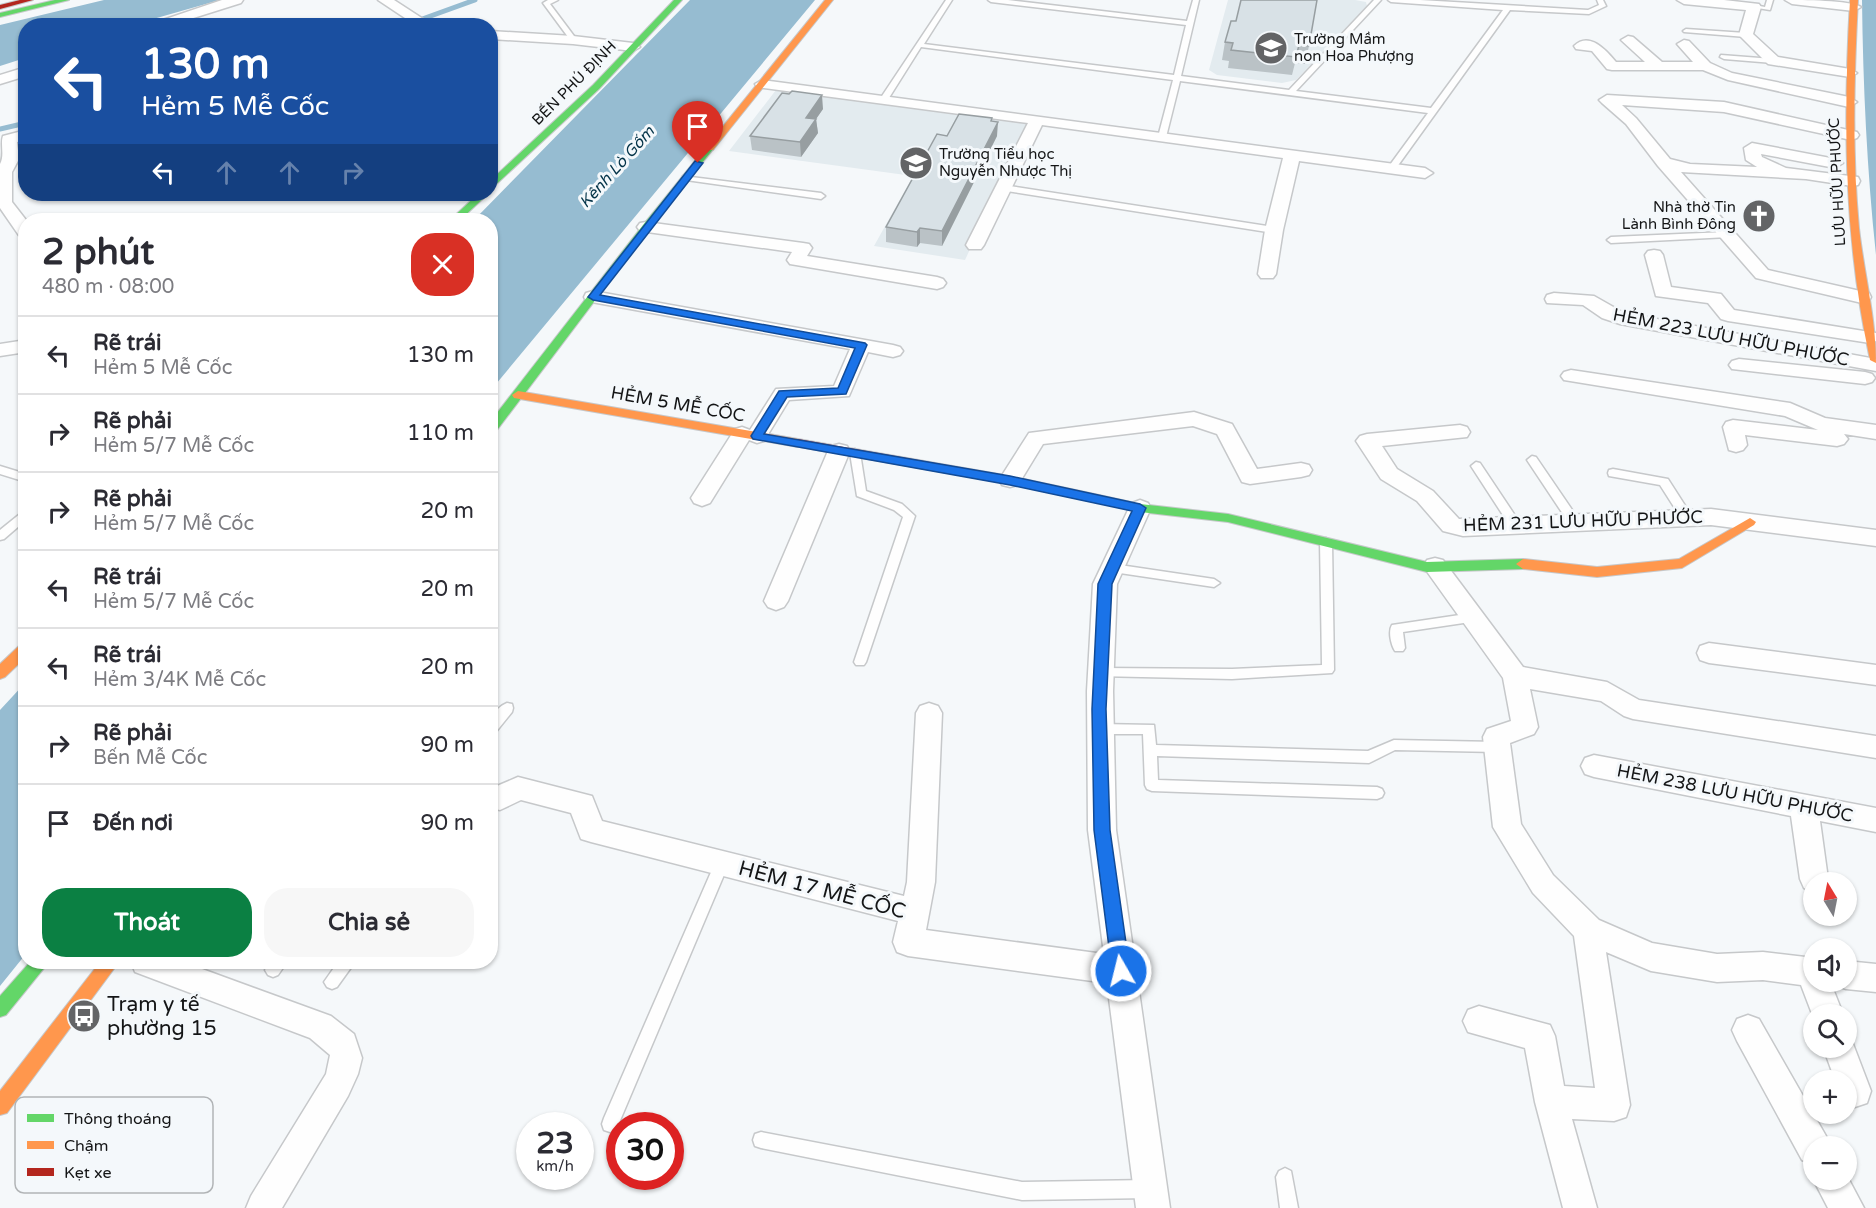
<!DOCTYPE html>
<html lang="vi">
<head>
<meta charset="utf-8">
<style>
	:root { --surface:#fff; --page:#f7f7f7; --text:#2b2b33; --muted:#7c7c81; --line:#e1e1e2; --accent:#0b8043 }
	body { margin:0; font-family:"Varela Round",sans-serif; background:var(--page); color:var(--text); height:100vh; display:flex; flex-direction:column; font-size:22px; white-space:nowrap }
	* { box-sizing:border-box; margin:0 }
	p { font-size:20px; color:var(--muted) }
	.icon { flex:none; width:33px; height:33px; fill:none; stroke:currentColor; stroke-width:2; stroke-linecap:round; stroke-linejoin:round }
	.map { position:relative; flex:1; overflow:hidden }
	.details { position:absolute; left:18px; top:213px; width:480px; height:756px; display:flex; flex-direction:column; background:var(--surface); border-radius:24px; box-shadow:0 2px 4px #0004 }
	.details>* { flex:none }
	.top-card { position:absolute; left:18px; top:18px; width:480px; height:183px; border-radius:24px; box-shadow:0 2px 4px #0004; background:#1a4fa0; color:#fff; overflow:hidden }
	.needle { width:39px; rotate:350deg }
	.controls { position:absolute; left:1803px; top:872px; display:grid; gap:12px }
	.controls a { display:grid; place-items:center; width:54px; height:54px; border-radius:50%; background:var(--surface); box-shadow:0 2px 4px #0004; font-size:30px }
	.speed { position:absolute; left:516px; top:1112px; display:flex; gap:12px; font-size:30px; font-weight:700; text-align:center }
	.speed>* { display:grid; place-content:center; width:78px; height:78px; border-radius:50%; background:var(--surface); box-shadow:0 2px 4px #0004; line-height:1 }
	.speed small { font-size:15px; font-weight:400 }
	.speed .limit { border:9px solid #d22; background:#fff; color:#111 }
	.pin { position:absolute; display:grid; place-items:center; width:51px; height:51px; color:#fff; margin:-62px -26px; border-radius:50% 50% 50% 0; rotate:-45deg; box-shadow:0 0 6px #0007 }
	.pin .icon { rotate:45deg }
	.me { position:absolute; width:66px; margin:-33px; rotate:352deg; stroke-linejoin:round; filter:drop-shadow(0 0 4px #0008) }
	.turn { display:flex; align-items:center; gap:21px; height:126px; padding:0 24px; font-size:27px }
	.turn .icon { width:78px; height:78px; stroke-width:2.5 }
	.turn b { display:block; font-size:42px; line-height:51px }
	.lanes { display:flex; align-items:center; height:57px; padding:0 24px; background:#0003; justify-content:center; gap:30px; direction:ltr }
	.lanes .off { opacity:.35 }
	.round { display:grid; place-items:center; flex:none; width:63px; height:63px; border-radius:24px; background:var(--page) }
	.head { display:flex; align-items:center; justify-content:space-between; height:102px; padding:0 24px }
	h1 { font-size:36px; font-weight:700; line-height:45px }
	.primary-button { display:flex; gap:12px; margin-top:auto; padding:12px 24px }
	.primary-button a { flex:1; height:69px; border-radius:24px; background:var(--accent); color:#fff; font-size:24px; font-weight:700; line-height:69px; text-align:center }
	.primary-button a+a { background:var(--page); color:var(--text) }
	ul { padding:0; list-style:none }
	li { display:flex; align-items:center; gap:18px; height:78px; padding:0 24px; border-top:2px solid var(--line) }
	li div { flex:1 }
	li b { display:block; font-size:22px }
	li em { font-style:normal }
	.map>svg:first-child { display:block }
	.built { fill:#e3ebef }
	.water { fill:#96bcd1 }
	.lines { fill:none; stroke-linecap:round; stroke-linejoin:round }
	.stream { stroke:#96bcd1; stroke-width:5 }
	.lane-casing { stroke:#c6c8ca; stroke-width:3 }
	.street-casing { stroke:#c6c8ca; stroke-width:3 }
	.fast-casing { stroke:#c6c8ca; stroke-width:2 }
	.slow-casing { stroke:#c6c8ca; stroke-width:2 }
	.jam-casing { stroke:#c6c8ca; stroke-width:2 }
	.lane { fill:#fefefe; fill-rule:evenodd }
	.street { fill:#fefefe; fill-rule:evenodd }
	.fast { fill:#63d668; fill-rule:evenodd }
	.slow { fill:#ff974d; fill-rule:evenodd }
	.jam { fill:#b3261e; fill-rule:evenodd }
	.wall { fill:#bac2c6 }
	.shaded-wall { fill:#979ea1 }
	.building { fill:#d8e1e6; stroke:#979ea1; stroke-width:1.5 }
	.route { fill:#1a73e8; stroke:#114b97; stroke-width:1.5 }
	.labels { text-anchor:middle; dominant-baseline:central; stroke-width:6; stroke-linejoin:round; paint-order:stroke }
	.far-poi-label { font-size:15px; fill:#141516; stroke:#f4f8fb; text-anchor:start }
	.far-street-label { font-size:15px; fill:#141516; stroke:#f4f8fb }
	.far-water-label { font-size:16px; font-style:italic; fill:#033348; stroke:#f4f8fb }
	.street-label { font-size:18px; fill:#141516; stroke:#f4f8fb }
	.near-street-label { font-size:21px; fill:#141516; stroke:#f4f8fb }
	.near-poi-label { font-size:21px; fill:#141516; stroke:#f4f8fb; text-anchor:start }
	.key { fill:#f4f8fb; stroke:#b1b4b6; stroke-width:1.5 }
	.key-label { font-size:16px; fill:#141516 }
</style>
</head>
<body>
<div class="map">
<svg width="1876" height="1208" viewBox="0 0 1876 1208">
	<rect width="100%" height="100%" fill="#f5f8fa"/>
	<!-- built -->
	<path class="built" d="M1228,0H1355L1366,2L1367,6L1296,80L1282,83L1217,75L1209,70Z
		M776,90L1029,122L965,260L874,246L913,176L729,151Z"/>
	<!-- water -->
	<path class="water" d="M104,0H220L132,25L26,26L25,58L0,66V25Z
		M690,0H815L491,390L490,220H474Z
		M1862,0H1876V255C1867,170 1863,86 1862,0Z
		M25,683V955L0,986V710Z"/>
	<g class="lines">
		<!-- stream -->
		<path class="stream" d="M403,26L475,0
			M0,129L26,123"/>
		<!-- lane casing -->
		<g class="lane-casing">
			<path id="lane" d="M548,0H558L550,4L577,40L575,41H571L543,3Z
				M946,0H952L924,44L1174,75L1186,25L991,2L988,0H1008L1187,21L1193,0H1199L1181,76L1289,90L1374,0H1381L1296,91L1431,108L1503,10L1391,2L1388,0H1420L1588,10L1599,5L1597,0H1603L1606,6L1589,14L1510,10L1394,171H1391L1387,169L1428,113L1180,81L1166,137L1162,139L1158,137L1173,80L921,47L887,101H881L880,99Z
				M1767,0H1773L1770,10L1751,7L1754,5L1765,7Z
				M1686,29L1746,33L1749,35L1746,37L1684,32L1683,31Z
				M1721,55L1773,59L1777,61L1773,63L1724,59L1720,57Z
				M683,176L821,193L825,196L821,199L686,180L682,178Z
				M1003,185L1274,227L1278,230L1274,233L1000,190L999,188Z
				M1726,232L1729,233V237L1611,243L1607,240L1611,237Z
				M855,449L860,453L866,491L902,504L915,516L866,662L864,665H856L854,662L903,517L894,510L857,496L850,453Z
				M1532,456L1536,457L1579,520L1581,523L1579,526H1571L1527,460Z
				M1476,462L1480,463L1522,526L1520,529H1512L1471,466Z
				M0,466L26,474V482L0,474Z
				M1613,469L1668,479L1693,518L1691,521H1683L1660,485L1609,476L1608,473L1609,470Z
				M26,509V520L4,539L0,540V530Z
				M1326,538L1332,542L1334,670L1332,673L1232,679L1097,676L1095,673L1097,670L1101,668L1232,669L1322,665L1320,542Z
				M1113,564L1214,579L1220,583L1214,587L1113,572L1107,568Z
				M1473,613L1477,615L1479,618L1477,621L1403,632L1405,648L1403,651H1395C1391,645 1388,631 1392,625Z
				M507,703L512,704L513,708L512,712L495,733L490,734C490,721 493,709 507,703Z
				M1100,724L1154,725L1156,745L1368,751L1394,740L1497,742L1502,743L1504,747L1502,751L1497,752L1395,750L1369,763L1157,756L1158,780L1377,787L1382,789L1384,793L1382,797L1377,799L1152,791L1147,789L1145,785L1143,734H1100L1095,733L1093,729L1095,725Z
				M722,857L727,859L729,863L616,1130L610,1132L604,1130L602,1124L604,1118L715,863L717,859Z
				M270,962H287L278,975L273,977L268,975L265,970Z
				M338,962H355L337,987L332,989L327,987L324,982Z
				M761,1132L1022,1182L1149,1180L1155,1183L1158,1189L1155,1195L1149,1198L1022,1200L761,1148L755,1146L753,1140L755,1134Z
				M1285,1168L1291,1171L1298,1208H1280L1276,1177L1279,1171Z"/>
		</g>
		<!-- street casing -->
		<g class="street-casing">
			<path id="street" d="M222,0H243L241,3L168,26H145Z
				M378,0H394L434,26H417Z
				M1677,0H1724L1759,4L1761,7L1753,34L1778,57L1850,69L1857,73L1850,77L1768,64L1739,35L1746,10L1684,4Z
				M1785,0C1802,0 1850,0 1861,7L1854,11L1792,4Z
				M490,31L573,36L633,43L640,47L633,51L573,44L490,39Z
				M1628,36L1633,37L1662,62H1693L1677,44L1684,40L1689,41L1710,63L1732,73L1849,97L1857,102L1849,107L1728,80L1703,70H1612L1607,69L1592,51L1576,49L1574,46C1589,31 1606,50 1616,62H1645L1621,40Z
				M26,67V76L0,84V75Z
				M762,80L1425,168L1433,173L1425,178L1299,161L1283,230L1276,274L1273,278H1261L1258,274L1265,230L1283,158L1042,125L984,245L981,249H969L966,245L1028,123L757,87L755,84Z
				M1607,95L1724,102L1857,132L1859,135L1857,138L1851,140L1724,112L1622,105L1636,118L1670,159L1690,164L1757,167L1746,160L1744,148L1752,143L1841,160L1843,163L1835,168L1761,154L1762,157L1786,168L1858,177L1860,181L1858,185L1852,186L1806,179L1681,172L1768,270L1869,293L1871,297L1869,301L1862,303L1756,278L1658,166L1626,124L1602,103L1599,100Z
				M26,130V140L17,142L19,159L12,172V202L26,220V238L20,237L0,208V164C5,155 0,144 3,136Z
				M646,222L803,243L809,244L812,248L807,256L937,277L943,279L946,283L943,287L937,289L796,265L790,264L787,260L792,252L640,231L637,227L640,223Z
				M1654,250L1660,251L1663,255L1671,287L1721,294L1734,310L1876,333V341L1870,343L1728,321L1721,319L1708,303L1656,296L1645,255L1648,251Z
				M593,291L893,345L900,347L903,351L900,355L893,357L868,352L849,396L789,400L764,441L757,443L749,440L710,503L702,506L694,503L691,498L735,429L742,427L750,430L776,389L834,386L850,349L586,301L584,297L586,293Z
				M1554,293L1594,296L1624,313L1876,359V371L1620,324L1602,318L1583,305L1547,303L1545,299L1547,295Z
				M26,340V352L0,356V344Z
				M1739,359L1865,372L1872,374L1875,378L1872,382L1865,384L1732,369L1729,365L1732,361Z
				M1571,370L1790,403L1825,418L1876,425V439L1844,434L1848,439L1844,444L1837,446L1745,435L1747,445L1743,450L1736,452L1729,450L1723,427L1726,422L1733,420L1818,430L1785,416L1564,380L1561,376L1564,372Z
				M1194,412L1232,424L1257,469L1301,463L1309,465L1312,470L1309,475L1301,477L1250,484L1242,482L1217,434L1193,426L1043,444L1018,485L1010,487L1002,485L999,480L1029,433Z
				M1460,425L1467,427L1470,432L1467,437L1382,446L1397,469L1433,491L1459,519L1711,509L1876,530V546L1711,525L1463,536L1443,531L1417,501L1381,479L1356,441L1360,436L1367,434Z
				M839,444L847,446L850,451L788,601L784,607L776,610L768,607L764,601L828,451L831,446Z
				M1140,500L1148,503L1151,508L1117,584L1113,691L1116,830L1170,1208H1136L1107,983L908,956L897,952L893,942L898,921L591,842L581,839L571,813L521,800L500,810L490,808V784L497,786L518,777L592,796L602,821L904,896L907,882L916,713L920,706L929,703L938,706L942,713L935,882L926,930L1104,954L1088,830L1087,691L1093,584L1129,508L1132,503Z
				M1435,558L1443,560L1523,667L1607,682L1639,700L1876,736V758L1633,719L1624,716L1601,701L1530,689L1538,727L1534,734L1510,743L1521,824L1553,875L1599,920L1652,943L1717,954L1763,952L1814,958V981H1830L1843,1014H1814V1019L1801,985L1763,980L1717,982L1651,971L1606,952L1630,1105L1626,1117L1614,1121L1572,1119L1597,1208H1563L1535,1102L1525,1048L1468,1032L1463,1021L1468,1010L1479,1006L1550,1025L1555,1036L1564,1086L1595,1088L1574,936L1533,893L1493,827L1483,737L1487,729L1511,721L1503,678L1423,566L1427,560Z
				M1709,643L1876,665V685L1709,663L1700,660L1697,653L1700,646Z
				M1594,755L1876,808V832L1820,821L1828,879L1827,882H1814V892L1804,888L1800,879L1791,816L1594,777L1585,774L1581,766L1585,758Z
				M1846,961L1876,964V992L1846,989L1835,985L1833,981H1846Z
				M131,962H183L331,1016L354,1034L362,1058L358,1074L348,1096L282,1208H246L251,1196L326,1074L330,1055L310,1038L135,972Z
				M1748,1015L1759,1019L1826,1136L1830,1146H1814V1165L1802,1160L1737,1041L1732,1030L1737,1019Z
				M1846,1034L1850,1036L1871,1091L1867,1103L1855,1107L1846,1104V1080H1835L1823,1047H1846Z
				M1846,1174L1864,1208H1828L1813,1179L1814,1178L1846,1179Z"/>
		</g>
		<!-- fast casing -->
		<g class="fast-casing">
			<path id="fast" d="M55,0H69L0,17V13Z
				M674,0H682L599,89L490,190V181L593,85Z
				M707,146L714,148L649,229L494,434L490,435V422L643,225Z
				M478,194H488L460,220H450Z
				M1099,495L1140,504L1228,514L1427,562L1523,559L1530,564L1523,569L1427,572L1228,522L1140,512L1095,502L1093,499Z
				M30,962H49L6,1015L0,1017V996Z"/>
		</g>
		<!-- slow casing -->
		<g class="slow-casing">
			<path id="slow" d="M825,0H833L713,150H707V146Z
				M1850,0H1858C1854,76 1852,152 1859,228C1864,273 1876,318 1876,363L1870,360C1844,239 1843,123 1850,0Z
				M518,391L798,439L804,443L798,447L514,398L512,395Z
				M1750,518L1756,522L1754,525L1682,568L1597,577L1523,569L1516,564L1523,559L1597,567L1679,559Z
				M26,643V657L5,677L0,679V664L21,644Z
				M100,962H119L7,1113L0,1115V1091Z"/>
		</g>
		<!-- jam casing -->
		<g class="jam-casing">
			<path id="jam" d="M20,0H33L0,9V5Z
				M798,439L1010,476L1099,495L1105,499L1099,503L1010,484L794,446L792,443L794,440Z"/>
		</g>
		<!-- lane -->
		<use href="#lane" class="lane"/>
		<!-- street -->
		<use href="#street" class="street"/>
		<!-- fast -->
		<use href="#fast" class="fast"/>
		<!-- slow -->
		<use href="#slow" class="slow"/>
		<!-- jam -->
		<use href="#jam" class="jam"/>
	</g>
	<!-- wall -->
	<path class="wall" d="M1236,21L1309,46L1305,64L1295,63L1292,75L1228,68L1229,61L1222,60L1225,42Z
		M823,109L816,119L818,133L801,157L752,150L750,136Z
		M992,121L997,136L942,246L920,243L917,247L886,242V227L947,136Z"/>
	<!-- shaded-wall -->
	<path class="shaded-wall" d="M822,95L823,109L807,132L806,118Z
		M816,119L818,133L801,157L800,142Z
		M998,122L997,136L942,246V231Z
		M920,228V243L917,247V232Z"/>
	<!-- building -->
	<path class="building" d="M1241,0H1317L1309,46L1299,45L1296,57L1231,50L1233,43L1225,42L1231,21H1236Z
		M792,91L822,95L806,118L816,119L800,142L750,136L782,93L789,94Z
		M959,114L992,118L991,121L998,122L942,231L920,228L917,232L886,227L937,134L947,136Z"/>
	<!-- route -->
	<path class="route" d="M695,161L703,163L600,295L865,343L867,345L846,394L787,397L764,434L1010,476L1140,504L1146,508L1112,584L1106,709L1110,830L1130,971L1127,977L1121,980L1115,977L1112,971L1094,830L1092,709L1098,584L1132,511L1010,485L753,439L751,436L779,391L838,388L855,348L593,300L588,297Z"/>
	<!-- icons -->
	<defs>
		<g id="school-disc" transform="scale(1.725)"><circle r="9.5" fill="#636466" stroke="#f4f8fb"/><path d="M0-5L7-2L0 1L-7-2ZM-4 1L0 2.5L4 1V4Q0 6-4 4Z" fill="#fff"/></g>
		<g id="church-disc" transform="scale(1.725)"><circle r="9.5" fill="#636466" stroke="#f4f8fb"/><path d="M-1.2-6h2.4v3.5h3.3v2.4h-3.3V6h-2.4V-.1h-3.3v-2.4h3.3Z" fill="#fff"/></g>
		<g id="bus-disc" transform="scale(1.725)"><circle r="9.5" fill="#636466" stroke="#f4f8fb"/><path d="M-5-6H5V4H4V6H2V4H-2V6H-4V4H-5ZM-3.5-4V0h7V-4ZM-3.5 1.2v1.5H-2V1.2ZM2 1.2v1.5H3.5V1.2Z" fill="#fff"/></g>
	</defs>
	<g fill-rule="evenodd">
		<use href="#school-disc" x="1271" y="48"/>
		<use href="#school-disc" x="916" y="163"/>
		<use href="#church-disc" x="1759" y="216"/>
		<use href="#bus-disc" x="84" y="1016"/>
	</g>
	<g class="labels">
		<!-- far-poi labels -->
		<g class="far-poi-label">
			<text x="1294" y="39">Trường Mầm<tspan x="1294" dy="17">non Hoa Phượng</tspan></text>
			<text x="939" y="154">Trường Tiểu học<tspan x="939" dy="17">Nguyễn Nhược Thị</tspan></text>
			<text x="1736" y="207" text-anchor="end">Nhà thờ Tin<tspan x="1736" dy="17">Lành Bình Đông</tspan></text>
		</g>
		<!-- far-street labels -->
		<g class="far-street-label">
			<text transform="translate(574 83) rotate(-45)">BẾN PHÚ ĐỊNH</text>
			<text transform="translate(1837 182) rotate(-93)">LƯU HỮU PHƯỚC</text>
		</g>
		<!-- far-water labels -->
		<g class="far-water-label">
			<text transform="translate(617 167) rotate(-48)">Kênh Lò Gốm</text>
		</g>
		<!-- street labels -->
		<g class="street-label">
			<text transform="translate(1731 337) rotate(11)">HẺM 223 LƯU HỮU PHƯỚC</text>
			<text transform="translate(678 404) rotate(10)">HẺM 5 MỄ CỐC</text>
			<text transform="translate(1583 521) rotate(-2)">HẺM 231 LƯU HỮU PHƯỚC</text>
			<text transform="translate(1735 793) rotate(11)">HẺM 238 LƯU HỮU PHƯỚC</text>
		</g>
		<!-- near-street labels -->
		<g class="near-street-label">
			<text transform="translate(822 890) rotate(15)">HẺM 17 MỄ CỐC</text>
		</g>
		<!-- near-poi labels -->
		<g class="near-poi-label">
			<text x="107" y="1004">Trạm y tế<tspan x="107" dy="24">phường 15</tspan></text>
		</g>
	</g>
	<!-- legend -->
	<rect x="15" y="1097" width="198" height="96" rx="9" class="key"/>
	<rect x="27" y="1114" width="27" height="8" fill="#63d668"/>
	<rect x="27" y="1141" width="27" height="8" fill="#ff974d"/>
	<rect x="27" y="1168" width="27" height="8" fill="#b3261e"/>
	<g class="key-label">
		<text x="64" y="1124">Thông thoáng</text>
		<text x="64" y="1151">Chậm</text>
		<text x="64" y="1178">Kẹt xe</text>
	</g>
</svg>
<div class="controls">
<a><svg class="needle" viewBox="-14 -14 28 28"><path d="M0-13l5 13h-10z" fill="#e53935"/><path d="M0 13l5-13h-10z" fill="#7c7c81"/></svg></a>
<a><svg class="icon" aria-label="sound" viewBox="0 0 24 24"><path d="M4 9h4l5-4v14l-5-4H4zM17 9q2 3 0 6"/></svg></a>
<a><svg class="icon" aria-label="search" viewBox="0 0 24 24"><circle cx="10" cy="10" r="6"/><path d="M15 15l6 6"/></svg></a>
<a>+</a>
<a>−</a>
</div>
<div class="speed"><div>23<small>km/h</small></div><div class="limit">30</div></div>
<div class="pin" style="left:698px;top:163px;background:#d93025"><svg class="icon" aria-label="arrive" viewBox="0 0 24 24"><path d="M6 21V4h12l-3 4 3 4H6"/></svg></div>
<svg class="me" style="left:1121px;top:971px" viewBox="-20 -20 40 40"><circle r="17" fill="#1a73e8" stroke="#fff" stroke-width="3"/><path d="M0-11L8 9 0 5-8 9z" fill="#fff"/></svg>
<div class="top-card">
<div class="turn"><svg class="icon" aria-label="left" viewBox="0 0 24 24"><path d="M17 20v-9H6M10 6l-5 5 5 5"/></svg><div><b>130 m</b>Hẻm 5 Mễ Cốc</div></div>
<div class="lanes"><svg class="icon" aria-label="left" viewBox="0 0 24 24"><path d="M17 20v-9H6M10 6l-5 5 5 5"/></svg><svg class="icon off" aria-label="ahead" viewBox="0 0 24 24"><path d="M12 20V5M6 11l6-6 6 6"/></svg><svg class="icon off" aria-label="ahead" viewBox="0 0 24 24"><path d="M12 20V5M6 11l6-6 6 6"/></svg><svg class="icon off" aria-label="right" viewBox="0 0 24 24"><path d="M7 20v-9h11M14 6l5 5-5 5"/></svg></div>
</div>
<section class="details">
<div class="head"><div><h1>2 phút</h1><p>480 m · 08:00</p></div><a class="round" style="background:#d93025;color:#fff"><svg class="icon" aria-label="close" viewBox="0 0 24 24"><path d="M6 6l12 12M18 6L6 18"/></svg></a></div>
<ul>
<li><svg class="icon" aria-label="left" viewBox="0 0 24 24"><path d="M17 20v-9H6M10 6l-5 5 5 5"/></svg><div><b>Rẽ trái</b><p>Hẻm 5 Mễ Cốc</p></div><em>130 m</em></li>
<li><svg class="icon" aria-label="right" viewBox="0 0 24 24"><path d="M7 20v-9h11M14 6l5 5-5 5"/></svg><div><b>Rẽ phải</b><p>Hẻm 5/7 Mễ Cốc</p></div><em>110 m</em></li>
<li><svg class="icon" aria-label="right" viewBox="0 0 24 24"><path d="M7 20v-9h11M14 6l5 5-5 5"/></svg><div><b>Rẽ phải</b><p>Hẻm 5/7 Mễ Cốc</p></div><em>20 m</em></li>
<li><svg class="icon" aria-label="left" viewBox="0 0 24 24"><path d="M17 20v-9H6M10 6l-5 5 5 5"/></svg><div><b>Rẽ trái</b><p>Hẻm 5/7 Mễ Cốc</p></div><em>20 m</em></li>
<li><svg class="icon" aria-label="left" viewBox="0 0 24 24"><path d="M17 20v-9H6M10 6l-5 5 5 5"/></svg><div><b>Rẽ trái</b><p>Hẻm 3/4K Mễ Cốc</p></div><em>20 m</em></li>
<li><svg class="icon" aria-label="right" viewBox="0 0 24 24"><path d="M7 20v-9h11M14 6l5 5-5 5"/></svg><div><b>Rẽ phải</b><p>Bến Mễ Cốc</p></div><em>90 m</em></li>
<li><svg class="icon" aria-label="arrive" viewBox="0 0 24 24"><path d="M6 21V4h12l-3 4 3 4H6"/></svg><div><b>Đến nơi</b></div><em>90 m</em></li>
</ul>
<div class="primary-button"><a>Thoát</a><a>Chia sẻ</a></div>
</section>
</div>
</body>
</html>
